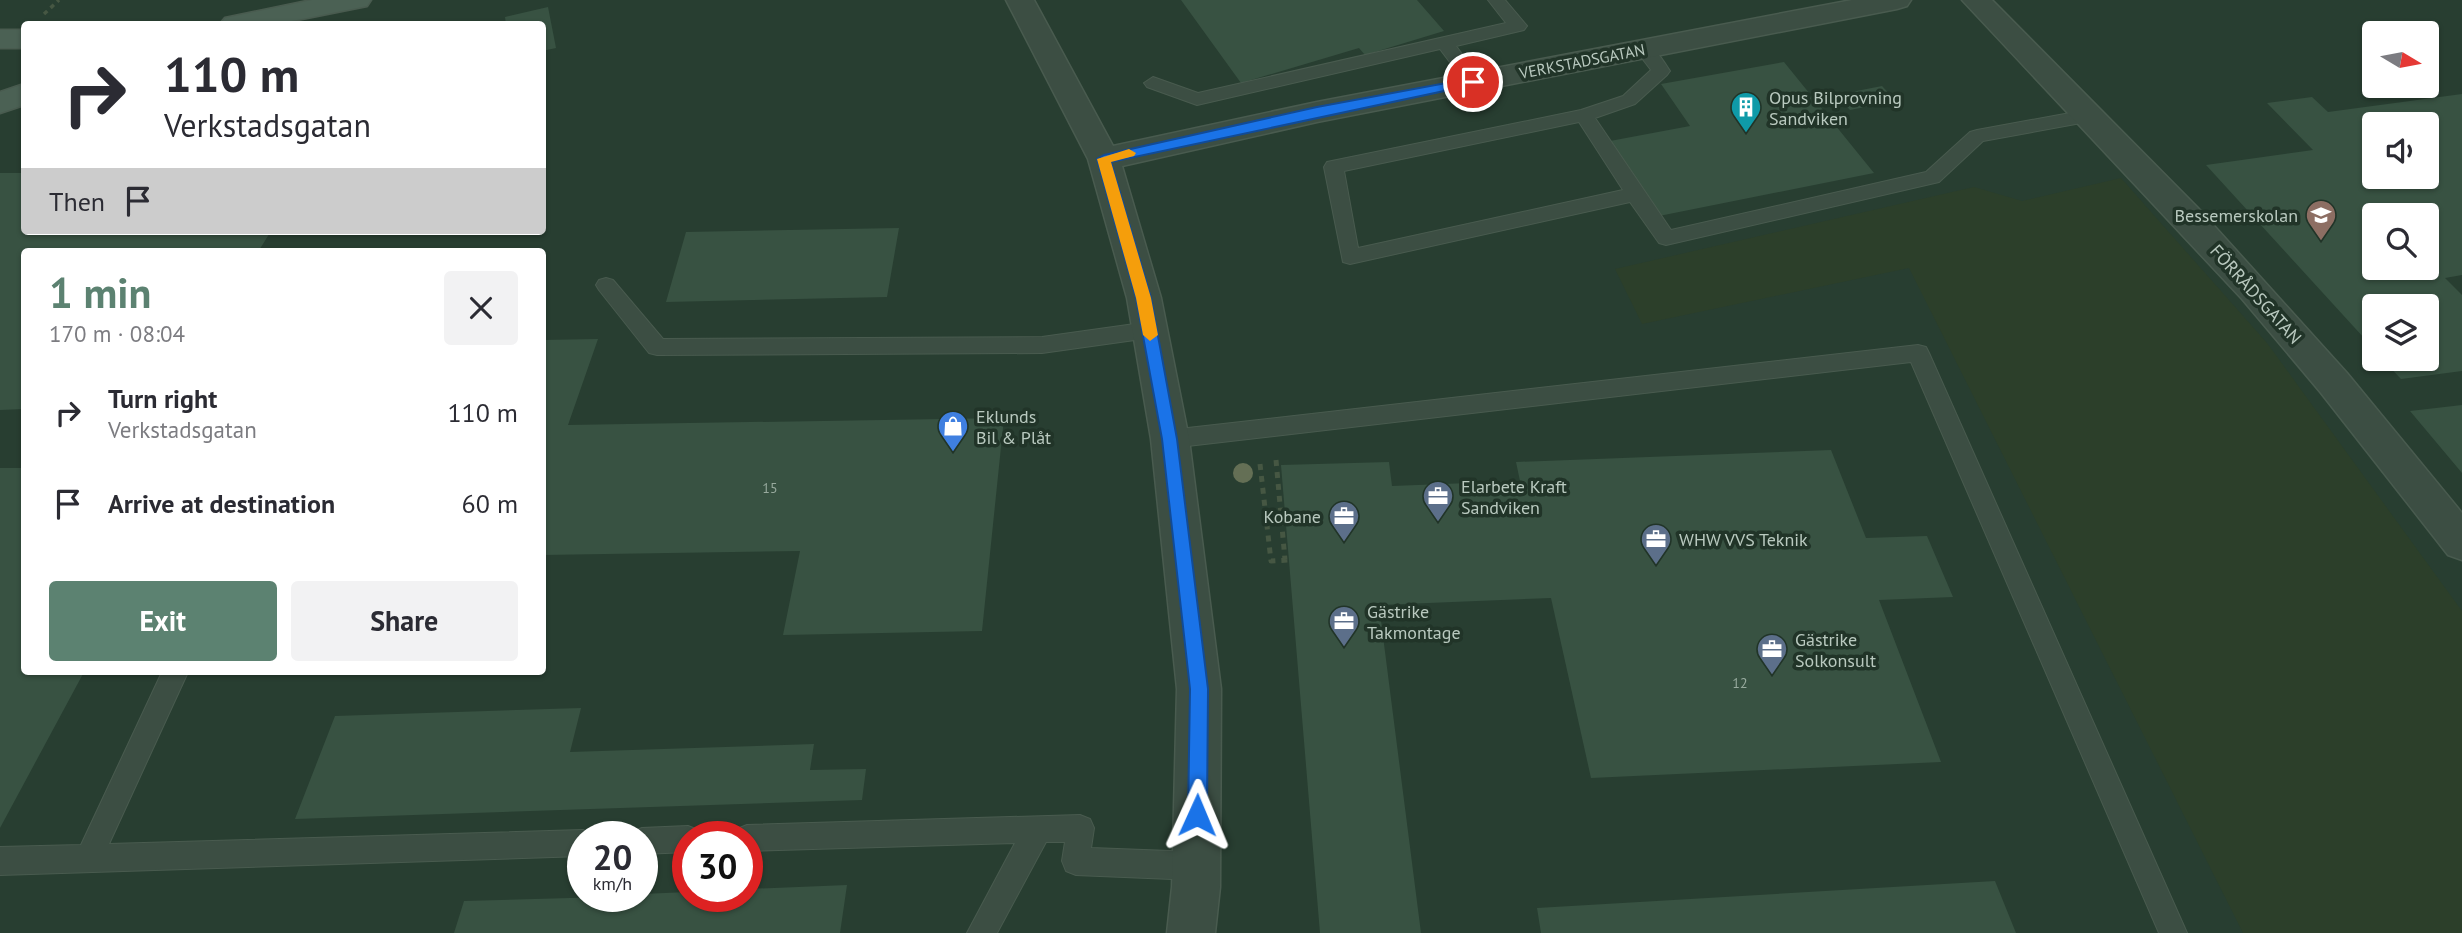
<!DOCTYPE html>
<html lang="en">
<head>
<meta charset="utf-8">
<style>
	:root { --surface:#fff; --page:#f2f2f3; --text:#2b2b33; --muted:#7c7c81; --accent:#5c8271 }
	body { margin:0; font-family:"PT Sans",sans-serif; background:var(--page); color:var(--text); height:100vh; display:flex; flex-direction:column; font-size:26px; white-space:nowrap }
	* { box-sizing:border-box; margin:0 }
	p { font-size:23px; color:var(--muted) }
	.icon { flex:none; width:38px; height:38px; fill:none; stroke:currentColor; stroke-width:2; stroke-linecap:round; stroke-linejoin:round }
	.map { position:relative; flex:1; overflow:hidden }
	.drawer { position:absolute; left:21px; top:248px; width:525px; height:427px; display:flex; flex-direction:column; background:var(--surface); border-radius:7px; box-shadow:0 2px 5px #0004 }
	.drawer>* { flex:none }
	.top-card { position:absolute; left:21px; top:21px; width:525px; height:214px; border-radius:7px; box-shadow:0 2px 5px #0004; background:#fff; color:var(--text); overflow:hidden }
	.needle { width:46px; rotate:100deg }
	.fabs { position:absolute; left:2362px; top:21px; display:grid; gap:14px }
	.fabs a { display:grid; place-items:center; width:77px; height:77px; border-radius:7px; background:var(--surface); box-shadow:0 2px 5px #0004; font-size:35px }
	.speed { position:absolute; left:567px; top:821px; display:flex; gap:14px; font-size:35px; font-weight:700; text-align:center }
	.speed>* { display:grid; place-content:center; width:91px; height:91px; border-radius:50%; background:var(--surface); box-shadow:0 2px 5px #0004; line-height:1 }
	.speed small { font-size:18px; font-weight:400 }
	.speed .limit { border:10px solid #d22; background:#fff; color:#111 }
	.pin { position:absolute; display:grid; place-items:center; width:60px; height:60px; color:#fff; margin:-30px; border:4px solid #fff; border-radius:50%; box-shadow:0 2px 7px #0007 }
	.me { position:absolute; width:77px; margin:-38px; rotate:1deg; stroke-linejoin:round; filter:drop-shadow(0 0 5px #0008) }
	.turn { display:flex; align-items:center; gap:24px; height:147px; padding:0 28px; font-size:32px }
	.turn .icon { width:91px; height:91px; stroke-width:2.5 }
	.turn b { display:block; font-size:49px; line-height:60px }
	.then { display:flex; align-items:center; height:66px; padding:0 28px; background:#0003; gap:14px; font-size:26px }
	.round { display:grid; place-items:center; flex:none; width:74px; height:74px; border-radius:7px; background:var(--page) }
	.overview { display:flex; align-items:center; justify-content:space-between; height:119px; padding:0 28px }
	h1 { font-size:42px; font-weight:700; line-height:52px; color:var(--accent) }
	.button { display:flex; gap:14px; margin-top:auto; padding:14px 28px }
	.button a { flex:1; height:80px; border-radius:7px; background:var(--accent); color:#fff; font-size:28px; font-weight:700; line-height:80px; text-align:center }
	.button a+a { background:var(--page); color:var(--text) }
	ul { padding:0; list-style:none }
	li { display:flex; align-items:center; gap:21px; height:91px; padding:0 28px }
	li div { flex:1 }
	li b { display:block; font-size:26px }
	li em { font-style:normal }
	.map>svg:first-child { display:block }
	.green { fill:#2c3f2a }
	.building { fill:#385242; fill-rule:evenodd }
	.lines { fill:none; stroke-linecap:round; stroke-linejoin:round }
	.service-casing { stroke:#495b4f; stroke-width:2 }
	.minor-casing { stroke:#495b4f; stroke-width:3 }
	.secondary-casing { stroke:#495b4f; stroke-width:3 }
	.path-far1 { stroke:#465743; stroke-width:3.5; stroke-dasharray:4.5 4.5; stroke-linecap:butt }
	.path { stroke:#465743; stroke-width:5; stroke-dasharray:6 6; stroke-linecap:butt }
	.service { fill:#3c4e43; fill-rule:evenodd }
	.minor { fill:#3c4e43; fill-rule:evenodd }
	.secondary { fill:#4b6154; fill-rule:evenodd }
	.tree { fill:#646f55 }
	.route { fill:#1a73e8; stroke:#114b97; stroke-width:2 }
	.slow { fill:#f59e0b }
	.labels { text-anchor:middle; dominant-baseline:central; stroke-width:7; stroke-linejoin:round; paint-order:stroke }
	.number-label { font-size:14px; fill:#98aa9e }
	.far-street-label { font-size:16px; fill:#b9c9bf; stroke:#213428 }
	.poi-label { font-size:18px; fill:#b9c9bf; stroke:#213428; text-anchor:start }
	.street-label { font-size:18px; fill:#b9c9bf; stroke:#213428 }
</style>
</head>
<body>
<div class="map">
<svg width="2462" height="933" viewBox="0 0 2462 933">
	<rect width="100%" height="100%" fill="#283e31"/>
	<!-- green -->
	<path class="green" d="M2121,178L2267,343L2462,611V933H2243L1909,268L1642,324L1615,269L1974,187L2022,201Z"/>
	<!-- building -->
	<path class="building" d="M1181,0H1417L1444,31L1365,55L1359,48L1241,83Z
		M548,7L556,48L542,51V24H506L505,17Z
		M1784,62L1874,173L1659,216L1610,141L1690,126L1661,84Z
		M1882,86L1896,101L1850,110L1836,95Z
		M2462,94V275L2445,278L2462,295V371L2401,379L2382,359H2427V306H2375V350L2206,165L2313,150L2267,103L2312,97L2328,112ZM2375,124H2427V177H2375ZM2375,215H2427V268H2375Z
		M0,173H24V231H271L258,252H24V409L0,410Z
		M899,228L887,297L666,302L686,232Z
		M598,339L568,425L1004,418L982,631L783,635L800,551L542,555V340Z
		M2462,405V473L2410,411Z
		M1831,450L1866,538L1927,536L1953,597L1879,600L1941,762L1591,778L1551,598L1379,605L1421,933H1320L1281,465L1389,462L1392,486L1520,481L1516,462Z
		M0,468H24V672H84L0,828Z
		M581,708L570,752L814,744L810,770L866,769L862,800L295,819L335,716Z
		M1995,881L2016,933H1541L1537,908Z
		M847,885L840,933H454L464,901L642,896V894L688,892V896H747V889Z"/>
	<g class="lines">
		<!-- service casing -->
		<g class="service-casing">
			<path id="service" d="M1488,0H1505L1527,26L1524,30L1456,46L1482,81L1473,87L1467,85L1440,49L1197,105L1147,87L1144,83L1153,77L1198,93L1506,23Z
				M1644,44C1655,46 1664,62 1670,71L1667,75L1635,104L1595,118L1671,230L1926,172L1970,132L1977,130L2092,109L2101,115L2092,121L1983,141L1939,182L1666,245L1659,243L1630,202L1350,264L1343,262L1324,167L1327,162L1581,110L1623,96L1651,70L1635,49ZM1579,122L1623,190L1358,248L1344,171Z
				M606,278L613,280L663,339L1042,337L1149,322L1156,324L1160,330L1156,336L1149,338L1042,353L657,355L649,353L599,290L596,285L599,280Z
				M1918,345L1926,347L1929,353L2187,933H2159L1911,362L1170,448L1162,445L1159,439L1162,433L1170,430Z
				M162,672H188L109,844L583,830L594,836H583V856L0,875V847L81,845Z
				M1080,815L1090,819L1094,828L1091,848L1196,852L1206,856L1210,866L1206,876L1196,880L1076,875L1066,871L1062,861L1065,842H1046L997,933H967L1015,843L747,851V836H734L737,829L747,825Z
				M688,826L698,830L701,836H688V852L642,854V836H630L632,832L642,828Z"/>
		</g>
		<!-- minor casing -->
		<g class="minor-casing">
			<path id="minor" d="M1006,0H1034L1113,146L1317,102L1852,0H1911L1907,6L1897,9L1317,122L1122,166L1161,298L1189,439L1221,689L1220,887L1215,933H1167L1172,887L1177,689L1151,439L1127,298L1088,159Z
				M1962,0H1992L2198,208L2347,373L2462,513V560L2448,555L2321,393L2242,299Z"/>
		</g>
		<!-- secondary casing -->
		<g class="secondary-casing">
			<path id="secondary" d="M312,0H371L367,6L277,24H220L225,18Z
				M0,30H24V48H0Z
				M24,84V105L0,113V92Z"/>
		</g>
		<!-- path-far1 -->
		<path class="path-far1" d="M44,14L59,0"/>
		<!-- path -->
		<path class="path" d="M1276,460L1285,560
			M1260,464L1271,561L1289,560"/>
		<!-- service -->
		<use href="#service" class="service"/>
		<!-- minor -->
		<use href="#minor" class="minor"/>
		<!-- secondary -->
		<use href="#secondary" class="secondary"/>
	</g>
	<!-- trees -->
	<circle class="tree" cx="1243" cy="473" r="10"/>
	<!-- route -->
	<path class="route" d="M1473,78L1479,82L1477,84L1111,162L1151,298L1177,439L1208,689L1207,815L1204,822L1197,824L1190,822L1188,815L1190,689L1162,439L1136,298L1097,159L1104,155L1317,107Z"/>
	<!-- slow -->
	<path class="slow" d="M1129,149L1136,153L1134,156L1111,162L1151,298L1158,335L1150,341L1143,335L1136,298L1097,159Z"/>
	<!-- icons -->
	<defs>
		<g id="building-pin" transform="scale(1.575)"><path d="M0 17L-7.5 6A9.5 9.5 0 1 1 7.5 6Z" fill="#0f9aa8" stroke="#213428"/><path d="M-4-6H4V6H1V3H-1V6H-4ZM-2.5-4.3h1.7v1.8h-1.7ZM.8-4.3h1.7v1.8H.8ZM-2.5-1h1.7V.8h-1.7ZM.8-1h1.7V.8H.8Z" fill="#fff"/></g>
		<g id="school-pin" transform="scale(1.575)"><path d="M0 17L-7.5 6A9.5 9.5 0 1 1 7.5 6Z" fill="#8d6e63" stroke="#213428"/><path d="M0-5L7-2L0 1L-7-2ZM-4 1L0 2.5L4 1V4Q0 6-4 4Z" fill="#fff"/></g>
		<g id="shop-pin" transform="scale(1.575)"><path d="M0 17L-7.5 6A9.5 9.5 0 1 1 7.5 6Z" fill="#3f7fe0" stroke="#213428"/><path d="M-5-2.5h2.3a2.7 3.5 0 0 1 5.4 0H5L5.5 6h-11ZM-1.5-2.5h3a1.5 2.3 0 0 0-3 0Z" fill="#fff"/></g>
		<g id="office-pin" transform="scale(1.575)"><path d="M0 17L-7.5 6A9.5 9.5 0 1 1 7.5 6Z" fill="#5c6f8a" stroke="#213428"/><path d="M-6-3h4V-5.5h4V-3h4V5H-6ZM-1-4.5V-3h2v-1.5ZM-6 0V1H6V0Z" fill="#fff"/></g>
	</defs>
	<g fill-rule="evenodd">
		<use href="#building-pin" x="1746" y="107"/>
		<use href="#school-pin" x="2321" y="215"/>
		<use href="#shop-pin" x="953" y="426"/>
		<use href="#office-pin" x="1438" y="496"/>
		<use href="#office-pin" x="1344" y="516"/>
		<use href="#office-pin" x="1656" y="539"/>
		<use href="#office-pin" x="1344" y="621"/>
		<use href="#office-pin" x="1772" y="649"/>
	</g>
	<g class="labels">
		<!-- number labels -->
		<g class="number-label">
			<text x="770" y="488">15</text>
			<text x="1740" y="683">12</text>
		</g>
		<!-- far-street labels -->
		<g class="far-street-label">
			<text transform="translate(1582 61) rotate(-11)">VERKSTADSGATAN</text>
		</g>
		<!-- poi labels -->
		<g class="poi-label">
			<text x="1769" y="97">Opus Bilprovning<tspan x="1769" dy="21">Sandviken</tspan></text>
			<text x="2298" y="215" text-anchor="end">Bessemerskolan</text>
			<text x="976" y="416">Eklunds<tspan x="976" dy="21">Bil &amp; Plåt</tspan></text>
			<text x="1461" y="486">Elarbete Kraft<tspan x="1461" dy="21">Sandviken</tspan></text>
			<text x="1321" y="516" text-anchor="end">Kobane</text>
			<text x="1679" y="539">WHW VVS Teknik</text>
			<text x="1367" y="611">Gästrike<tspan x="1367" dy="21">Takmontage</tspan></text>
			<text x="1795" y="639">Gästrike<tspan x="1795" dy="21">Solkonsult</tspan></text>
		</g>
		<!-- street labels -->
		<g class="street-label">
			<text transform="translate(2256 294) rotate(48)">FÖRRÅDSGATAN</text>
		</g>
	</g>
</svg>
<div class="fabs">
<a><svg class="needle" viewBox="-14 -14 28 28"><path d="M0-13l5 13h-10z" fill="#e53935"/><path d="M0 13l5-13h-10z" fill="#7c7c81"/></svg></a>
<a><svg class="icon" aria-label="sound" viewBox="0 0 24 24"><path d="M4 9h4l5-4v14l-5-4H4zM17 9q2 3 0 6"/></svg></a>
<a><svg class="icon" aria-label="search" viewBox="0 0 24 24"><circle cx="10" cy="10" r="6"/><path d="M15 15l6 6"/></svg></a>
<a><svg class="icon" aria-label="layers" viewBox="0 0 24 24"><path d="M12 4l9 5-9 5-9-5zM3 14l9 5 9-5"/></svg></a>
</div>
<div class="speed"><div>20<small>km/h</small></div><div class="limit">30</div></div>
<div class="pin" style="left:1473px;top:82px;background:#d93025"><svg class="icon" aria-label="arrive" viewBox="0 0 24 24"><path d="M6 21V4h12l-3 4 3 4H6"/></svg></div>
<svg class="me" style="left:1197px;top:815px" viewBox="-20 -20 40 40"><path d="M0-17L14 15 0 8-14 15z" fill="#1a73e8" stroke="#fff" stroke-width="4"/></svg>
<div class="top-card">
<div class="turn"><svg class="icon" aria-label="right" viewBox="0 0 24 24"><path d="M7 20v-9h11M14 6l5 5-5 5"/></svg><div><b>110 m</b>Verkstadsgatan</div></div>
<div class="then">Then<svg class="icon" aria-label="arrive" viewBox="0 0 24 24"><path d="M6 21V4h12l-3 4 3 4H6"/></svg></div>
</div>
<section class="drawer">
<div class="overview"><div><h1>1 min</h1><p>170 m · 08:04</p></div><a class="round"><svg class="icon" aria-label="close" viewBox="0 0 24 24"><path d="M6 6l12 12M18 6L6 18"/></svg></a></div>
<ul>
<li><svg class="icon" aria-label="right" viewBox="0 0 24 24"><path d="M7 20v-9h11M14 6l5 5-5 5"/></svg><div><b>Turn right</b><p>Verkstadsgatan</p></div><em>110 m</em></li>
<li><svg class="icon" aria-label="arrive" viewBox="0 0 24 24"><path d="M6 21V4h12l-3 4 3 4H6"/></svg><div><b>Arrive at destination</b></div><em>60 m</em></li>
</ul>
<div class="button"><a>Exit</a><a>Share</a></div>
</section>
</div>
</body>
</html>
